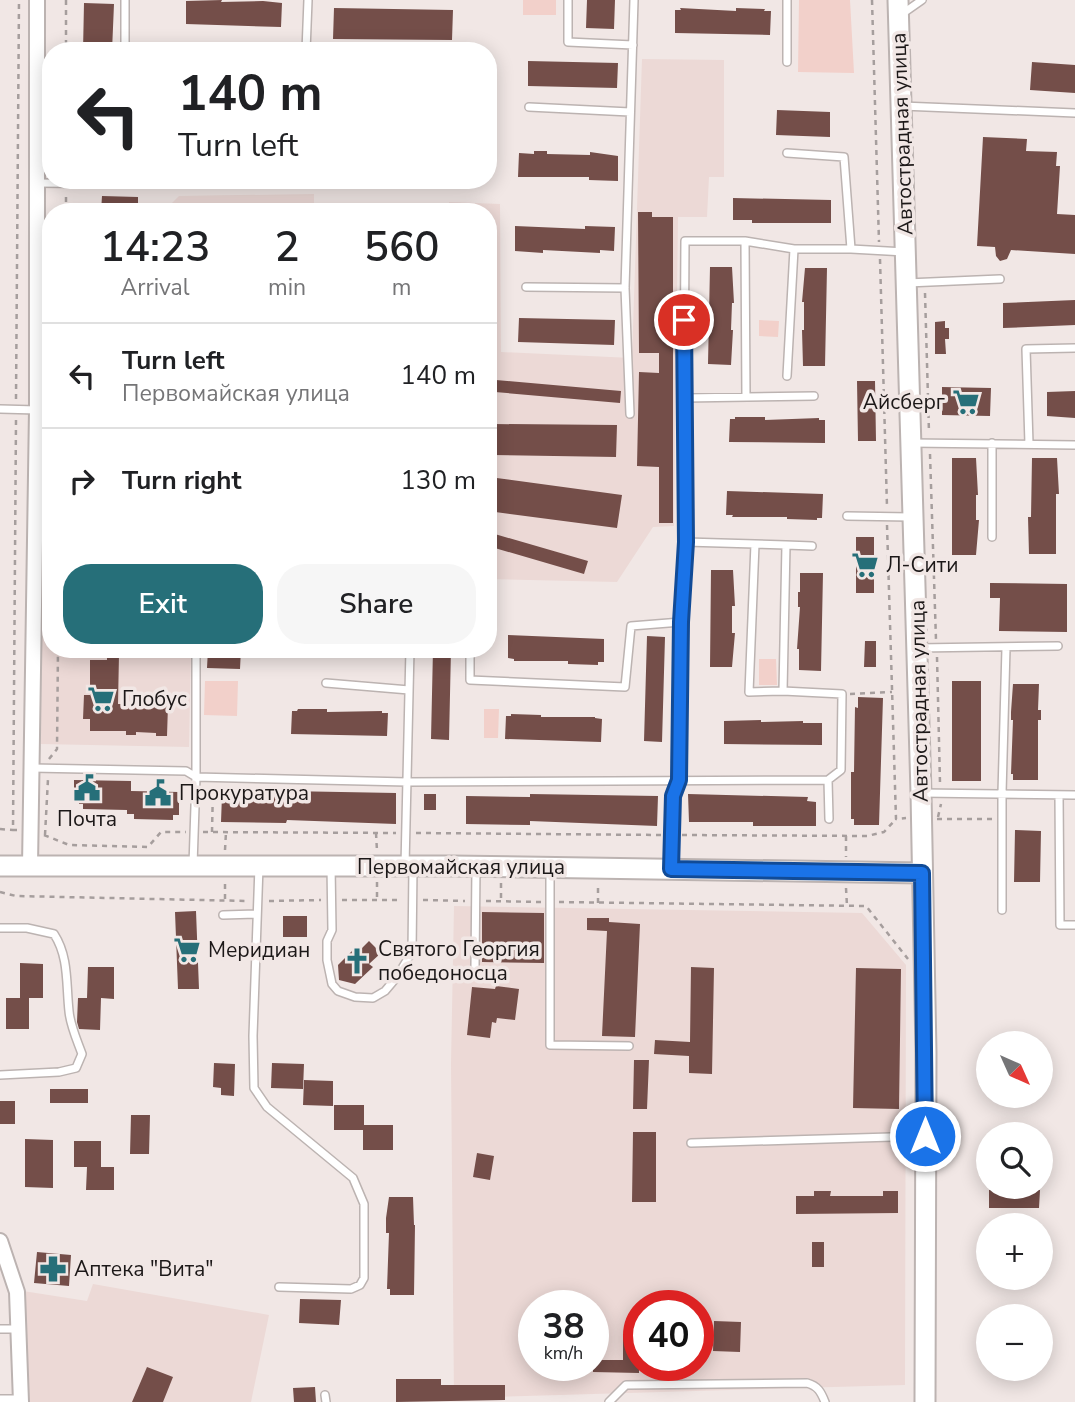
<!DOCTYPE html>
<html lang="en">
<head>
<meta charset="utf-8">
<style>
	:root { --surface:#fff; --page:#f6f6f6; --text:#202124; --muted:#757577; --line:#e0e0e0; --accent:#266f79 }
	body { margin:0; font-family:"Nunito Sans",sans-serif; background:var(--page); color:var(--text); height:100vh; display:flex; flex-direction:column; font-size:26px; white-space:nowrap }
	* { box-sizing:border-box; margin:0 }
	p { font-size:23px; color:var(--muted) }
	.icon { flex:none; width:38px; height:38px; fill:none; stroke:currentColor; stroke-width:2; stroke-linecap:round; stroke-linejoin:round }
	.map { position:relative; flex:1; overflow:hidden }
	.side { position:absolute; left:42px; top:203px; width:455px; height:455px; display:flex; flex-direction:column; background:var(--surface); border-radius:28px; box-shadow:0 4px 18px #0003 }
	.side>* { flex:none }
	.top-card { position:absolute; left:42px; top:42px; width:455px; height:147px; border-radius:28px; box-shadow:0 4px 18px #0003; background:#fff; color:var(--text); overflow:hidden }
	.needle { width:46px; rotate:135deg }
	.controls { position:absolute; left:976px; top:1031px; display:grid; gap:14px }
	.controls a { display:grid; place-items:center; width:77px; height:77px; border-radius:50%; background:var(--surface); box-shadow:0 4px 18px #0003; font-size:35px }
	.speed { position:absolute; left:518px; top:1290px; display:flex; gap:14px; font-size:35px; font-weight:700; text-align:center }
	.speed>* { display:grid; place-content:center; width:91px; height:91px; border-radius:50%; background:var(--surface); box-shadow:0 4px 18px #0003; line-height:1 }
	.speed small { font-size:18px; font-weight:400 }
	.speed .limit { border:10px solid #d22; background:#fff; color:#111 }
	.pin { position:absolute; display:grid; place-items:center; width:60px; height:60px; color:#fff; margin:-30px; border:4px solid #fff; border-radius:50%; box-shadow:0 2px 7px #0007 }
	.me { position:absolute; width:77px; margin:-38px; rotate:0deg; stroke-linejoin:round; filter:drop-shadow(0 0 5px #0008) }
	.turn { display:flex; align-items:center; gap:24px; height:147px; padding:0 21px; font-size:32px }
	.turn .icon { width:91px; height:91px; stroke-width:2.5 }
	.turn b { display:block; font-size:49px; line-height:60px }
	.eta { display:flex; justify-content:space-evenly; align-items:center; height:119px; text-align:center }
	.eta b { font-size:42px; font-weight:600; line-height:49px }
	.cta { display:flex; gap:14px; margin-top:auto; padding:14px 21px }
	.cta a { flex:1; height:80px; border-radius:28px; background:var(--accent); color:#fff; font-size:28px; font-weight:600; line-height:80px; text-align:center }
	.cta a+a { background:var(--page); color:var(--text) }
	ul { padding:0; list-style:none }
	li { display:flex; align-items:center; gap:21px; height:105px; padding:0 21px; border-top:2px solid var(--line) }
	li div { flex:1 }
	li b { display:block; font-size:26px }
	li em { font-style:normal }
	.map>svg:first-child { display:block }
	.built { fill:#ecd9d6; fill-rule:evenodd }
	.green { fill:#f2d0ca }
	.building { fill:#744e49 }
	.lines { fill:none; stroke-linecap:round; stroke-linejoin:round }
	.lane-casing { stroke:#bcb3b1; stroke-width:10 }
	.street-casing { stroke:#bcb3b1; stroke-width:18 }
	.secondary-casing { stroke:#bcb3b1; stroke-width:23 }
	.path { stroke:#a69e9d; stroke-width:2.5; stroke-dasharray:5 5; stroke-linecap:butt }
	.lane { stroke:#fff; stroke-width:7 }
	.street { stroke:#fff; stroke-width:14 }
	.secondary { stroke:#fff; stroke-width:19 }
	.route-casing { stroke:#114b97; stroke-width:18 }
	.route { stroke:#1a73e8; stroke-width:12 }
	.labels { text-anchor:middle; dominant-baseline:central; stroke-width:7; stroke-linejoin:round; paint-order:stroke }
	.street-label { font-size:21px; fill:#1c1818; stroke:#f1e7e5 }
	.poi-label { font-size:21px; fill:#1c1818; stroke:#f1e7e5; text-anchor:start }
</style>
</head>
<body>
<div class="map">
<svg width="1075" height="1402" viewBox="0 0 1075 1402">
	<rect width="100%" height="100%" fill="#f1e7e5"/>
	<!-- built -->
	<path class="built" d="M642,59L724,60V177H709L707,217H678L674,526L653,527L617,582L488,579V212H449V202L500,204L501,352L632,358Z
		M314,194V211L377,212H163L179,196Z
		M42,448H51V649H191L189,747L41,744Z
		M454,906L862,913L906,965L905,1385L454,1398L451,1064ZM534,1306H593V1365H534ZM639,1306H698V1365H639Z
		M93,1284L269,1315L251,1402H26L23,1291L87,1301Z"/>
	<!-- green -->
	<path class="green" d="M523,0H556V15H523Z
		M799,0H850L854,73L798,72Z
		M759,320L779,321L778,337L759,336Z
		M759,659H776L777,685H759Z
		M205,681H238L237,716L204,715Z
		M484,709H499L498,738H484Z"/>
	<!-- building -->
	<path class="building" d="M222,0L221,2L263,1L282,3L281,27L186,24V1Z
		M587,0H615L614,29L586,28Z
		M84,3L114,4L112,51H83Z
		M334,8L453,10L452,40L333,39Z
		M680,8L736,11V8L765,9L764,11H771L770,35L675,33V10H681Z
		M528,61L618,63L617,88L528,86Z
		M1032,62L1075,65V93L1030,90Z
		M777,110L830,112V137L776,135Z
		M983,137L1027,139L1026,151L1057,152L1056,166H1060L1057,214L1075,215V254L1011,250L1007,259L1000,261L996,256L995,247L977,246Z
		M534,151H547V154L590,155V152L618,156V181L589,180V177H518L519,153L534,154Z
		M102,196L138,197V212H101Z
		M733,198L831,200V223H752V220H733Z
		M638,212H652V217H673V523H659V467L637,466L639,372L659,373V353H639Z
		M515,226L585,229V226L615,227L614,251L600,250V253L543,250V253L515,251Z
		M710,267H732L734,303H732L731,330H733L731,365L708,364Z
		M805,268H827L825,366H803L802,330H804V302H802Z
		M1075,300V325L1003,328V303Z
		M519,318L615,320L614,345L518,342Z
		M945,321V328H949V339H945L946,354H935V322Z
		M496,380L621,391L620,403L495,392Z
		M857,381H875L876,441H858Z
		M942,387L991,388L990,416L942,415Z
		M1075,391V418L1047,416V392Z
		M735,417H765V420L819,418V420H825V443L729,442L730,419H735Z
		M493,424L617,425L616,457L493,455Z
		M952,458H976L978,495H976V520H979L976,555H952Z
		M1032,458H1057L1059,494H1056V554H1029L1028,517H1031Z
		M489,477L622,495L617,528L488,511Z
		M727,491L823,494L822,518H817V520L787,519V517H732L733,515H726Z
		M488,532L588,561L584,574L488,546Z
		M856,537H874V593H856Z
		M711,570H733L735,606H732V633H735L732,667H710Z
		M800,573H823L821,671L799,670V649H797L800,607H798V592H800Z
		M990,583L1067,584V632L999,631L1000,598H990Z
		M508,635L604,639V662H598V665L568,664V661H514V659L508,658Z
		M647,636L665,637L662,742L644,741Z
		M865,641H876V667H864Z
		M208,649H241L240,669L207,668Z
		M433,649H451L449,740L431,739Z
		M107,653L119,654L118,704L168,705L167,736H156V733L136,732V735H126V731H90V719H83L84,695H90V660H107Z
		M952,681H981V781H952Z
		M1013,684H1039L1038,710H1041V720H1038V780H1013V774H1011L1013,720H1011V712Z
		M858,697L883,698L879,825H854V819H851V772H854L855,707L858,708Z
		M298,709H327V712L382,711V713H388L387,736L291,734L292,711H297Z
		M511,714L541,715V717H595V718L602,719L601,742L505,739L506,716H511Z
		M761,720V722L803,721V723H822V745L724,744V721Z
		M74,780L131,781V791L179,792V815H173V820L134,819V814H127V810L83,809V804H79V797H74Z
		M286,791L396,793V824L287,820L286,823L221,822L222,795L286,796Z
		M424,794H436V810H424Z
		M530,794L658,796L657,826L530,821V825L466,824V796L530,797Z
		M688,794L808,797L807,801L816,802V826H753V822H689Z
		M1015,830L1041,831L1040,882H1014Z
		M196,911L199,989H178L175,912Z
		M482,912L544,913V963L482,962Z
		M283,916H307V937H283Z
		M587,918H609V922L640,924L635,1037L602,1036L607,931L587,930Z
		M369,941L381,953L369,964L373,967L355,984L339,980L338,965L354,949L358,952Z
		M20,963L43,964V998H29V1029H6V998H20Z
		M88,967H114V999L101,998L100,1030L79,1029L77,1022L78,998H87Z
		M691,967L714,968L712,1074L689,1073V1056L654,1054L655,1040L690,1042Z
		M856,968L901,969L899,1109L853,1108Z
		M496,986L519,989L515,1020L497,1018L496,1023L492,1022L490,1038L467,1035L472,987L495,989Z
		M634,1060H649L647,1109H633Z
		M214,1063L235,1064L234,1096L221,1095V1088L213,1087Z
		M272,1063L304,1064L303,1089L271,1088Z
		M304,1080L333,1081V1106L303,1105Z
		M50,1089H88V1103H50Z
		M0,1101H15V1124H0Z
		M334,1105H364V1125H393V1150H363V1130H334Z
		M131,1115H150L149,1154H130Z
		M633,1132H656V1202H632Z
		M25,1139L53,1140V1188L25,1187Z
		M74,1141H101V1167H114V1190H86L87,1167H74Z
		M477,1153L494,1156L490,1180L473,1177Z
		M989,1190H1040L1039,1208H989Z
		M814,1191H831L830,1196H883V1191H898V1213L796,1214V1196H814Z
		M389,1197H413L414,1225H415L414,1295H390V1289H387L389,1233H386V1218Z
		M812,1242H824V1267H812Z
		M37,1252L71,1255L69,1286L34,1283Z
		M300,1299L341,1300L339,1325L299,1323Z
		M714,1321L741,1322L740,1352L713,1351Z
		M623,1334H639V1373L593,1372V1360H623Z
		M147,1367L173,1377L163,1402H132Z
		M396,1379H441V1385H505V1400L396,1402Z
		M315,1387L316,1402H294L293,1388Z"/>
	<g class="lines">
		<!-- lane casing -->
		<g class="lane-casing">
			<path id="lane" d="M568,0V42L633,45
				M787,0V62
				M902,14L922,0
				M125,51V0
				M306,51L308,0
				M902,106L1075,113
				M529,107L630,112
				M787,153L844,157L851,249
				M37,183L143,184V180
				M745,241L746,397
				M907,283L1000,279
				M526,287L625,288
				M787,376L794,249
				M684,398L814,396
				M0,409L37,410
				M630,414L625,288L634,0
				M911,443L1075,445
				M992,443V537
				M1029,444L1026,349L1075,348
				M35,453L51,452
				M847,516L910,517
				M686,542L755,544L749,692L783,691L842,694L841,770L828,780
				M755,544L786,545L783,691
				M786,545L812,546
				M918,648L1058,646
				M470,649V680L625,687L631,626L681,622
				M326,683L409,690
				M32,768L186,771L196,777L407,782L828,780L829,819
				M922,793L1075,795
				M1059,795L1060,925H1075
				M193,865L196,777V649
				M259,866L253,1036L254,1088L267,1107L353,1178L364,1204V1278L360,1285L351,1289L279,1287
				M331,866L332,930L327,941V960L332,984L338,991L355,997L373,998L385,991L396,978L412,952L413,867
				M405,866L410,649
				M550,868V1045L629,1046
				M671,868L673,796L679,780L681,622L686,542L684,398L685,241H745L794,249H851L905,252
				M1002,910V793L1006,648
				M223,915L257,914
				M0,928H27L54,934C69,957 66,984 69,1011C70,1025 77,1040 82,1054L76,1068L59,1072L0,1075
				M475,967L476,867
				M691,1143L925,1136
				M0,1329H19
				M325,1395L326,1402
				M0,1399H20
				M609,1402L626,1385L807,1383C818,1386 821,1392 825,1402"/>
		</g>
		<!-- street casing -->
		<g class="street-casing">
			<path id="street" d="M30,866L37,410V0
				M0,1241L17,1292L21,1402"/>
		</g>
		<!-- secondary casing -->
		<g class="secondary-casing">
			<path id="secondary" d="M898,0L921,793L926,1053L925,1402
				M0,866H452L922,873"/>
		</g>
		<!-- path -->
		<path class="path" d="M66,0V51
			M872,0L879,242
			M66,212V194
			M880,259L887,507
			M925,293L929,433
			M16,399L19,0
			M16,420L13,830H17
			M930,454L936,640
			M887,525L896,819L906,818
			M937,657L940,783
			M850,694L892,692
			M49,759L57,749L58,649
			M938,817L941,804
			M937,819H992
			M0,829L13,830
			M203,832L396,833
			M212,832L213,786
			M376,833L377,851
			M416,833L662,835
			M44,835L69,845L148,847L161,832H186
			M45,835L48,779
			M682,835L867,836L884,832L896,819
			M846,836V857
			M225,850L226,832
			M377,882V900
			M501,883V901
			M846,888L847,906
			M0,892L16,896L248,901
			M225,899V881
			M342,900H402
			M423,900L465,901
			M269,901L321,900
			M486,901L542,902
			M559,902L866,906L908,959
			M598,903V885"/>
		<!-- lane -->
		<use href="#lane" class="lane"/>
		<!-- street -->
		<use href="#street" class="street"/>
		<!-- secondary -->
		<use href="#secondary" class="secondary"/>
	</g>
	<g class="lines">
		<!-- route casing -->
		<g class="route-casing">
			<path id="route" d="M684,320L686,542L681,622L679,780L673,796L671,869L922,873L925,1136"/>
		</g>
		<!-- route -->
		<use href="#route" class="route"/>
	</g>
	<!-- icons -->
	<defs>
		<g id="supermarket-bare" transform="scale(2.1)"><path d="M-6-5.5h2.5l.6 2H6L4.5 2H-2.5L-4.4-4H-6ZM-1.5 3.2a1.3 1.3 0 1 0 .1 0ZM3 3.2a1.3 1.3 0 1 0 .1 0Z" fill="#266f79" stroke="#f1e7e5" stroke-width="2.5" paint-order="stroke"/></g>
		<g id="civic-bare" transform="scale(2.1)"><path d="M-.6-6.5H3V-4.5H.6V-3L4-1V1h2V6H-6V1h2V-1L-.6-3ZM-1.2 2.5V6h2.4V2.5Z" fill="#266f79" stroke="#f1e7e5" stroke-width="2.5" paint-order="stroke"/></g>
		<g id="church-bare" transform="scale(2.1)"><path d="M-1.2-6h2.4v3.5h3.3v2.4h-3.3V6h-2.4V-.1h-3.3v-2.4h3.3Z" fill="#266f79" stroke="#f1e7e5" stroke-width="2.5" paint-order="stroke"/></g>
		<g id="pharmacy-bare" transform="scale(2.1)"><path d="M-2-6h4v4h4v4h-4v4h-4v-4h-4v-4h4Z" fill="#266f79" stroke="#f1e7e5" stroke-width="2.5" paint-order="stroke"/></g>
	</defs>
	<g fill-rule="evenodd">
		<use href="#supermarket-bare" x="966" y="402"/>
		<use href="#supermarket-bare" x="865" y="565"/>
		<use href="#supermarket-bare" x="101" y="699"/>
		<use href="#civic-bare" x="87" y="788"/>
		<use href="#civic-bare" x="158" y="793"/>
		<use href="#supermarket-bare" x="187" y="950"/>
		<use href="#church-bare" x="357" y="961"/>
		<use href="#pharmacy-bare" x="53" y="1269"/>
	</g>
	<g class="labels">
		<!-- street labels -->
		<g class="street-label">
			<text transform="translate(902 134) rotate(-92)">Автострадная улица</text>
			<text transform="translate(919 701) rotate(-91)">Автострадная улица</text>
			<text x="461" y="867">Первомайская улица</text>
		</g>
		<!-- poi labels -->
		<g class="poi-label">
			<text x="945" y="402" text-anchor="end">Айсберг</text>
			<text x="886" y="565">Л-Сити</text>
			<text x="122" y="699">Глобус</text>
			<text x="179" y="793">Прокуратура</text>
			<text x="87" y="819" text-anchor="middle">Почта</text>
			<text x="378" y="949">Святого Георгия<tspan x="378" dy="24">победоносца</tspan></text>
			<text x="208" y="950">Меридиан</text>
			<text x="74" y="1269">Аптека "Вита"</text>
		</g>
	</g>
</svg>
<div class="controls">
<a><svg class="needle" viewBox="-14 -14 28 28"><path d="M0-13l5 13h-10z" fill="#e53935"/><path d="M0 13l5-13h-10z" fill="#757577"/></svg></a>
<a><svg class="icon" aria-label="search" viewBox="0 0 24 24"><circle cx="10" cy="10" r="6"/><path d="M15 15l6 6"/></svg></a>
<a>+</a>
<a>−</a>
</div>
<div class="speed"><div>38<small>km/h</small></div><div class="limit">40</div></div>
<div class="pin" style="left:684px;top:320px;background:#d93025"><svg class="icon" aria-label="arrive" viewBox="0 0 24 24"><path d="M6 21V4h12l-3 4 3 4H6"/></svg></div>
<svg class="me" style="left:925px;top:1136px" viewBox="-20 -20 40 40"><circle r="17" fill="#1a73e8" stroke="#fff" stroke-width="3"/><path d="M0-11L8 9 0 5-8 9z" fill="#fff"/></svg>
<div class="top-card">
<div class="turn"><svg class="icon" aria-label="left" viewBox="0 0 24 24"><path d="M17 20v-9H6M10 6l-5 5 5 5"/></svg><div><b>140 m</b>Turn left</div></div>
</div>
<section class="side">
<div class="eta">
<div><b>14:23</b><p>Arrival</p></div>
<div><b>2</b><p>min</p></div>
<div><b>560</b><p>m</p></div>
</div>
<ul>
<li><svg class="icon" aria-label="left" viewBox="0 0 24 24"><path d="M17 20v-9H6M10 6l-5 5 5 5"/></svg><div><b>Turn left</b><p>Первомайская улица</p></div><em>140 m</em></li>
<li><svg class="icon" aria-label="right" viewBox="0 0 24 24"><path d="M7 20v-9h11M14 6l5 5-5 5"/></svg><div><b>Turn right</b></div><em>130 m</em></li>
</ul>
<div class="cta"><a>Exit</a><a>Share</a></div>
</section>
</div>
</body>
</html>
